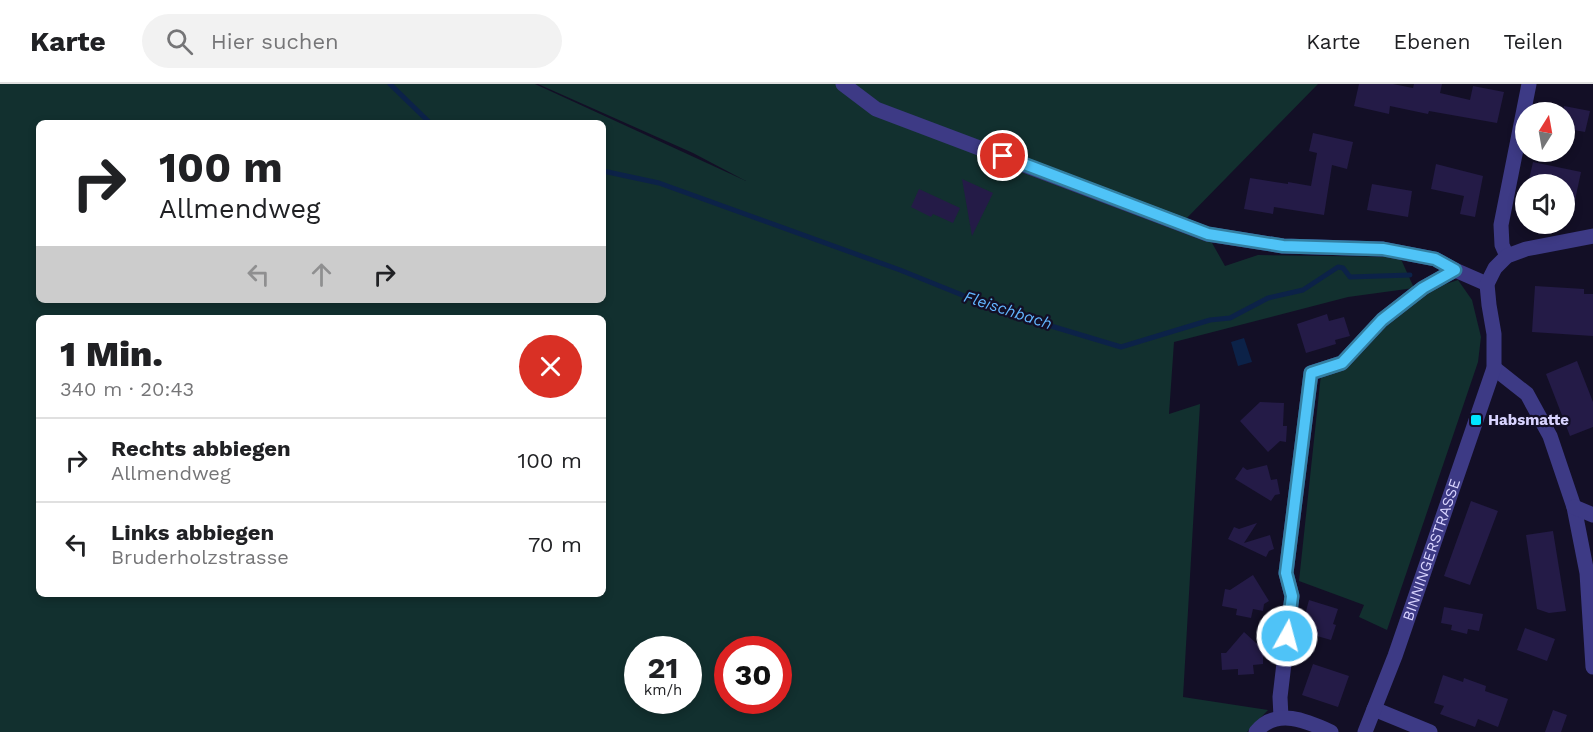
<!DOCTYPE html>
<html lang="de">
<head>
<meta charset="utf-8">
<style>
	:root { --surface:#fff; --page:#f2f2f2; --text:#202124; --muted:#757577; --line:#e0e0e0 }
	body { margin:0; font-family:"Work Sans",sans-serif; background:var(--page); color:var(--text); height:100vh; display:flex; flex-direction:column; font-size:22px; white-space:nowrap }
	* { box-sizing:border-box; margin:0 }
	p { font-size:20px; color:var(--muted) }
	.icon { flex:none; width:33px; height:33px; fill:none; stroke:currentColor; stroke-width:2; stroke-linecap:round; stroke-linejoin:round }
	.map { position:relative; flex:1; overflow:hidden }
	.sheet { position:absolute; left:36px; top:231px; width:570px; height:282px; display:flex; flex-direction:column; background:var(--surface); border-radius:9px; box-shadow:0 3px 9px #0003 }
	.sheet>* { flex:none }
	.top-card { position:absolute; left:36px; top:36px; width:570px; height:183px; border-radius:9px; box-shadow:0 3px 9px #0003; background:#fff; color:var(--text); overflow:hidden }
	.needle { width:39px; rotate:11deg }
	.tools { position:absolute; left:1515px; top:18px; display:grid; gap:12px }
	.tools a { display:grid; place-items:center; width:60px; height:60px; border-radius:50%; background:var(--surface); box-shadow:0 3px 9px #0003; font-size:30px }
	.speed { position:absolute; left:624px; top:552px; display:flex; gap:12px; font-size:30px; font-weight:700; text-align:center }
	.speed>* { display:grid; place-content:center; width:78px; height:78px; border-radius:50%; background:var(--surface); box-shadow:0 3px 9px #0003; line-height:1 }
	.speed small { font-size:15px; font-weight:400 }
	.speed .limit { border:9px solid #d22; background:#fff; color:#111 }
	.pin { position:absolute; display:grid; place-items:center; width:51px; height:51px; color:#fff; margin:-26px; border:3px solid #fff; border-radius:50%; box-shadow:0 2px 6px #0007 }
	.me { position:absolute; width:66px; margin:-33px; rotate:7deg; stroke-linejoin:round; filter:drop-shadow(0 0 4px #0008) }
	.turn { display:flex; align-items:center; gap:21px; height:126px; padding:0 24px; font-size:27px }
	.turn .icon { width:78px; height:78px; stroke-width:2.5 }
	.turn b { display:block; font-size:42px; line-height:51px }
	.lanes { display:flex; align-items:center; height:57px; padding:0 24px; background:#0003; justify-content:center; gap:30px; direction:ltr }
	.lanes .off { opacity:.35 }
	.round { display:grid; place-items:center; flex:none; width:63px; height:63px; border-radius:32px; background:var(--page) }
	.summary { display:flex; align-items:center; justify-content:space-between; height:102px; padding:0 24px }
	h1 { font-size:36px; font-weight:800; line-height:45px }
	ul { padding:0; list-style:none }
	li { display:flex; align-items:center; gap:18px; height:84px; padding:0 24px; border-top:2px solid var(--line) }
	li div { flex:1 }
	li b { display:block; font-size:22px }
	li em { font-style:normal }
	header { display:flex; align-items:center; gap:36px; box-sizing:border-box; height:84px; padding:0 30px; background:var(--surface); border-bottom:2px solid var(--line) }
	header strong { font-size:28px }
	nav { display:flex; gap:33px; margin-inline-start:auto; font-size:21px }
	.search { width:420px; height:54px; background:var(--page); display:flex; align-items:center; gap:15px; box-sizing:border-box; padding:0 21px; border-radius:33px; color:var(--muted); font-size:22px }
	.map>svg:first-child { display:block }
	.green { fill:#12302f; fill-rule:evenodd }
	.water { fill:#0c2248 }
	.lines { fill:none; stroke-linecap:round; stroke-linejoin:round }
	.stream { stroke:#0c2248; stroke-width:5 }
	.building { fill:#241b47 }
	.minor { stroke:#3d3a85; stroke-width:15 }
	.route-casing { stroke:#337fa1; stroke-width:15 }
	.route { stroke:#4fc3f7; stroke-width:10 }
	.poi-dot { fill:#00e5ff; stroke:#130f26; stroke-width:2 }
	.labels { text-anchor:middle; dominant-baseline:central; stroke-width:4.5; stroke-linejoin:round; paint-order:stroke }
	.poi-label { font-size:15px; font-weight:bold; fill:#d9d4ff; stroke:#130f26; text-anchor:start }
	.street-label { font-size:15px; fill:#d9d4ff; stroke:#130f26 }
	.water-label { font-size:16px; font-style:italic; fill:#62b6ff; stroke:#130f26 }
</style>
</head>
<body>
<header>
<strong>Karte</strong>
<div class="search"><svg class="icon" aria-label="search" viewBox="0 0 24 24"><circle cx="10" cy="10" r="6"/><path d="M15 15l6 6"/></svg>Hier suchen</div>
<nav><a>Karte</a><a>Ebenen</a><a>Teilen</a></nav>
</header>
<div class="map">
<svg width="1593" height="648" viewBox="0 0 1593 648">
	<rect width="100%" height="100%" fill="#130f26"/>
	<!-- green -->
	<path class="green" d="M0,0H535L746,97L693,69L538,0H1318L1181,140L1207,150L1225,182L1258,171L1400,173L1414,204L1348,213L1174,258L1169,330L1200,320L1183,613L1268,626L1247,648H0ZM39,39H603V216H39ZM39,234H603V510H39ZM638,566H688V616H638ZM728,566H778V616H728Z
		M1458,196L1472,216L1481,253L1478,278L1387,546L1359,533L1364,521L1299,497L1321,290L1427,206Z"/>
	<!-- water -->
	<path class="water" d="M1244,254L1252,278L1238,282L1231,258Z"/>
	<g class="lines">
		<!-- stream -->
		<path class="stream" d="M390,0L430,39
			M603,87L659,99L900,186L967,213L1041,239L1121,263L1210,236L1230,234L1268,214L1303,206L1338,183L1343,184L1350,193L1410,191"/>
	</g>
	<!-- building -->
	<path class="building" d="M1359,0H1393L1413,4L1414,0H1442L1440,9L1470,16L1473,2L1504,8L1497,39L1429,27L1428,30L1390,22L1389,30L1354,22Z
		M1564,22L1590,27L1585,48L1564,44Z
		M1313,49L1353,58L1347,85L1332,81L1324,131L1274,123L1273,130L1244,125L1250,94L1288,100V98L1311,102L1317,69L1309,67Z
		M1533,78L1581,88L1571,135L1564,134V100H1528Z
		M1436,80L1483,92L1475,133L1460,130L1464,112L1431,105Z
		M962,95L993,109L972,152Z
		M1372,100L1412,107L1408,133L1367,126Z
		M919,105L960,124L953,139L933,130L931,133L911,123Z
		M1535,202L1584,205V210H1593V252L1532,248Z
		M1327,230L1329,237L1344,233L1350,252L1335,256L1336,260L1306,269L1297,240Z
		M1577,277L1593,318V343L1570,352L1546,290Z
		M1260,318L1284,319L1283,342H1287L1286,358L1280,357L1268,368L1240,337Z
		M1267,381L1271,396L1277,395L1280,410L1275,411L1271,417L1235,395L1243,383L1247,386Z
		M1471,417L1498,427L1470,501L1444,492Z
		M1257,439L1244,459L1270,451L1274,465L1269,467L1266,473L1228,455L1234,443L1239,445Z
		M1553,447L1566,527L1549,529L1537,525L1526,451Z
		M1253,491L1269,517L1264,520L1263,527L1253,525L1251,534L1236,531L1237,525L1222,522L1225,505L1230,506Z
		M1309,516L1338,525L1333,540L1336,541L1331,556L1303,548L1308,532L1305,531Z
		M1444,523L1483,530L1479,547L1468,545L1467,550L1451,546L1452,541L1441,539Z
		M1525,544L1555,555L1547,577L1517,566Z
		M1244,548L1267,569L1263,573V580L1253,581L1254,590L1238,591V585L1222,586L1221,569H1226Z
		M1313,580L1349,592L1338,623L1302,611Z
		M1443,591L1463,598L1464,594L1486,602L1485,607L1508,615L1498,643L1478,635L1475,643L1440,630L1444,622L1434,619Z
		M1553,626L1567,631L1561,648H1545Z"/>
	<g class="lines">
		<!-- minor -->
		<g class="minor">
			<path d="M843,0L876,25L1207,150L1283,162L1383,165L1435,175L1455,186L1487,200"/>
			<path d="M1507,172L1502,161L1501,141L1529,0"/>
			<path d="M1494,284L1527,310L1550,352L1574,423L1587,489L1593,583"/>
			<path d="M1574,423L1593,431"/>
			<path d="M1374,625L1430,648"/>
			<path d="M1281,633L1280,613L1292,512L1286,489L1311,289L1342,279L1382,236L1423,204L1455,186"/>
			<path d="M1256,648C1276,623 1307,637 1331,648"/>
			<path id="s1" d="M1365,648L1395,572L1494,284V250L1489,221L1487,200L1495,184L1507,172L1526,165L1593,152"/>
		</g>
	</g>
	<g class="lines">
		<!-- route casing -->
		<g class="route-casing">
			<path id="route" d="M1003,72L1208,150L1283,162L1383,165L1435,175L1455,186L1423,204L1382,236L1342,279L1311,289L1286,489L1292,512L1287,552"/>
		</g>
		<!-- route -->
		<use href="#route" class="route"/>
	</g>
	<!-- markers -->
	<rect class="poi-dot" x="1470" y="330" width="12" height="12" rx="3"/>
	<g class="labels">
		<!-- poi labels -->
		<g class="poi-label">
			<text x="1488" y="336">Habsmatte</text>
		</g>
		<!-- street labels -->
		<g class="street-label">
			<text stroke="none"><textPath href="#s1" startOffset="194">BINNINGERSTRASSE</textPath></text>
		</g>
		<!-- water labels -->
		<g class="water-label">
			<text transform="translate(1008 226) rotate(18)">Fleischbach</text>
		</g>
	</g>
</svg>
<div class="tools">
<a><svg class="needle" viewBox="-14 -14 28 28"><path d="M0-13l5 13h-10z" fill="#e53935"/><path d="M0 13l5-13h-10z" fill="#757577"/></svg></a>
<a><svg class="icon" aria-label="sound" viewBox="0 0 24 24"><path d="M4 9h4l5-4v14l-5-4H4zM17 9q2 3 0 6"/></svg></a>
</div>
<div class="speed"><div>21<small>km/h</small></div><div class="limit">30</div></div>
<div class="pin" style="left:1003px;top:72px;background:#d93025"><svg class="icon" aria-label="arrive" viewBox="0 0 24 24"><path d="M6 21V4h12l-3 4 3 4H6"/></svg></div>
<svg class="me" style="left:1287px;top:552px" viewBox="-20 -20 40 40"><circle r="17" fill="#4fc3f7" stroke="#fff" stroke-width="3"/><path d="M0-11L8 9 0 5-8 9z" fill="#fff"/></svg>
<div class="top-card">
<div class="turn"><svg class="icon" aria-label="right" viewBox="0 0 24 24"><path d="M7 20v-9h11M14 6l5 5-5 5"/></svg><div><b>100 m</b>Allmendweg</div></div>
<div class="lanes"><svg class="icon off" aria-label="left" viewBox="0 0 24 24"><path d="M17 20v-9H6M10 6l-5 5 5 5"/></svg><svg class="icon off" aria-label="ahead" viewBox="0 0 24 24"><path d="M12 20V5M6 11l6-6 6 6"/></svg><svg class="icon" aria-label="right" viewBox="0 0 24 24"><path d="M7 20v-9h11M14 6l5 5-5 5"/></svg></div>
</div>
<section class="sheet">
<div class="summary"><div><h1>1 Min.</h1><p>340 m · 20:43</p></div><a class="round" style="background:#d93025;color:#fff"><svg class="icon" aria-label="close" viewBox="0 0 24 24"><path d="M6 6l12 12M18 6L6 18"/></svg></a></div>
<ul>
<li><svg class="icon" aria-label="right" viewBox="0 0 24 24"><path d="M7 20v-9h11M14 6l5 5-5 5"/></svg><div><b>Rechts abbiegen</b><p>Allmendweg</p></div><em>100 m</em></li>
<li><svg class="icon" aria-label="left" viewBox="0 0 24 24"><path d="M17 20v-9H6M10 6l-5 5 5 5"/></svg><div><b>Links abbiegen</b><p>Bruderholzstrasse</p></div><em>70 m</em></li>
</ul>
</section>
</div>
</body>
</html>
